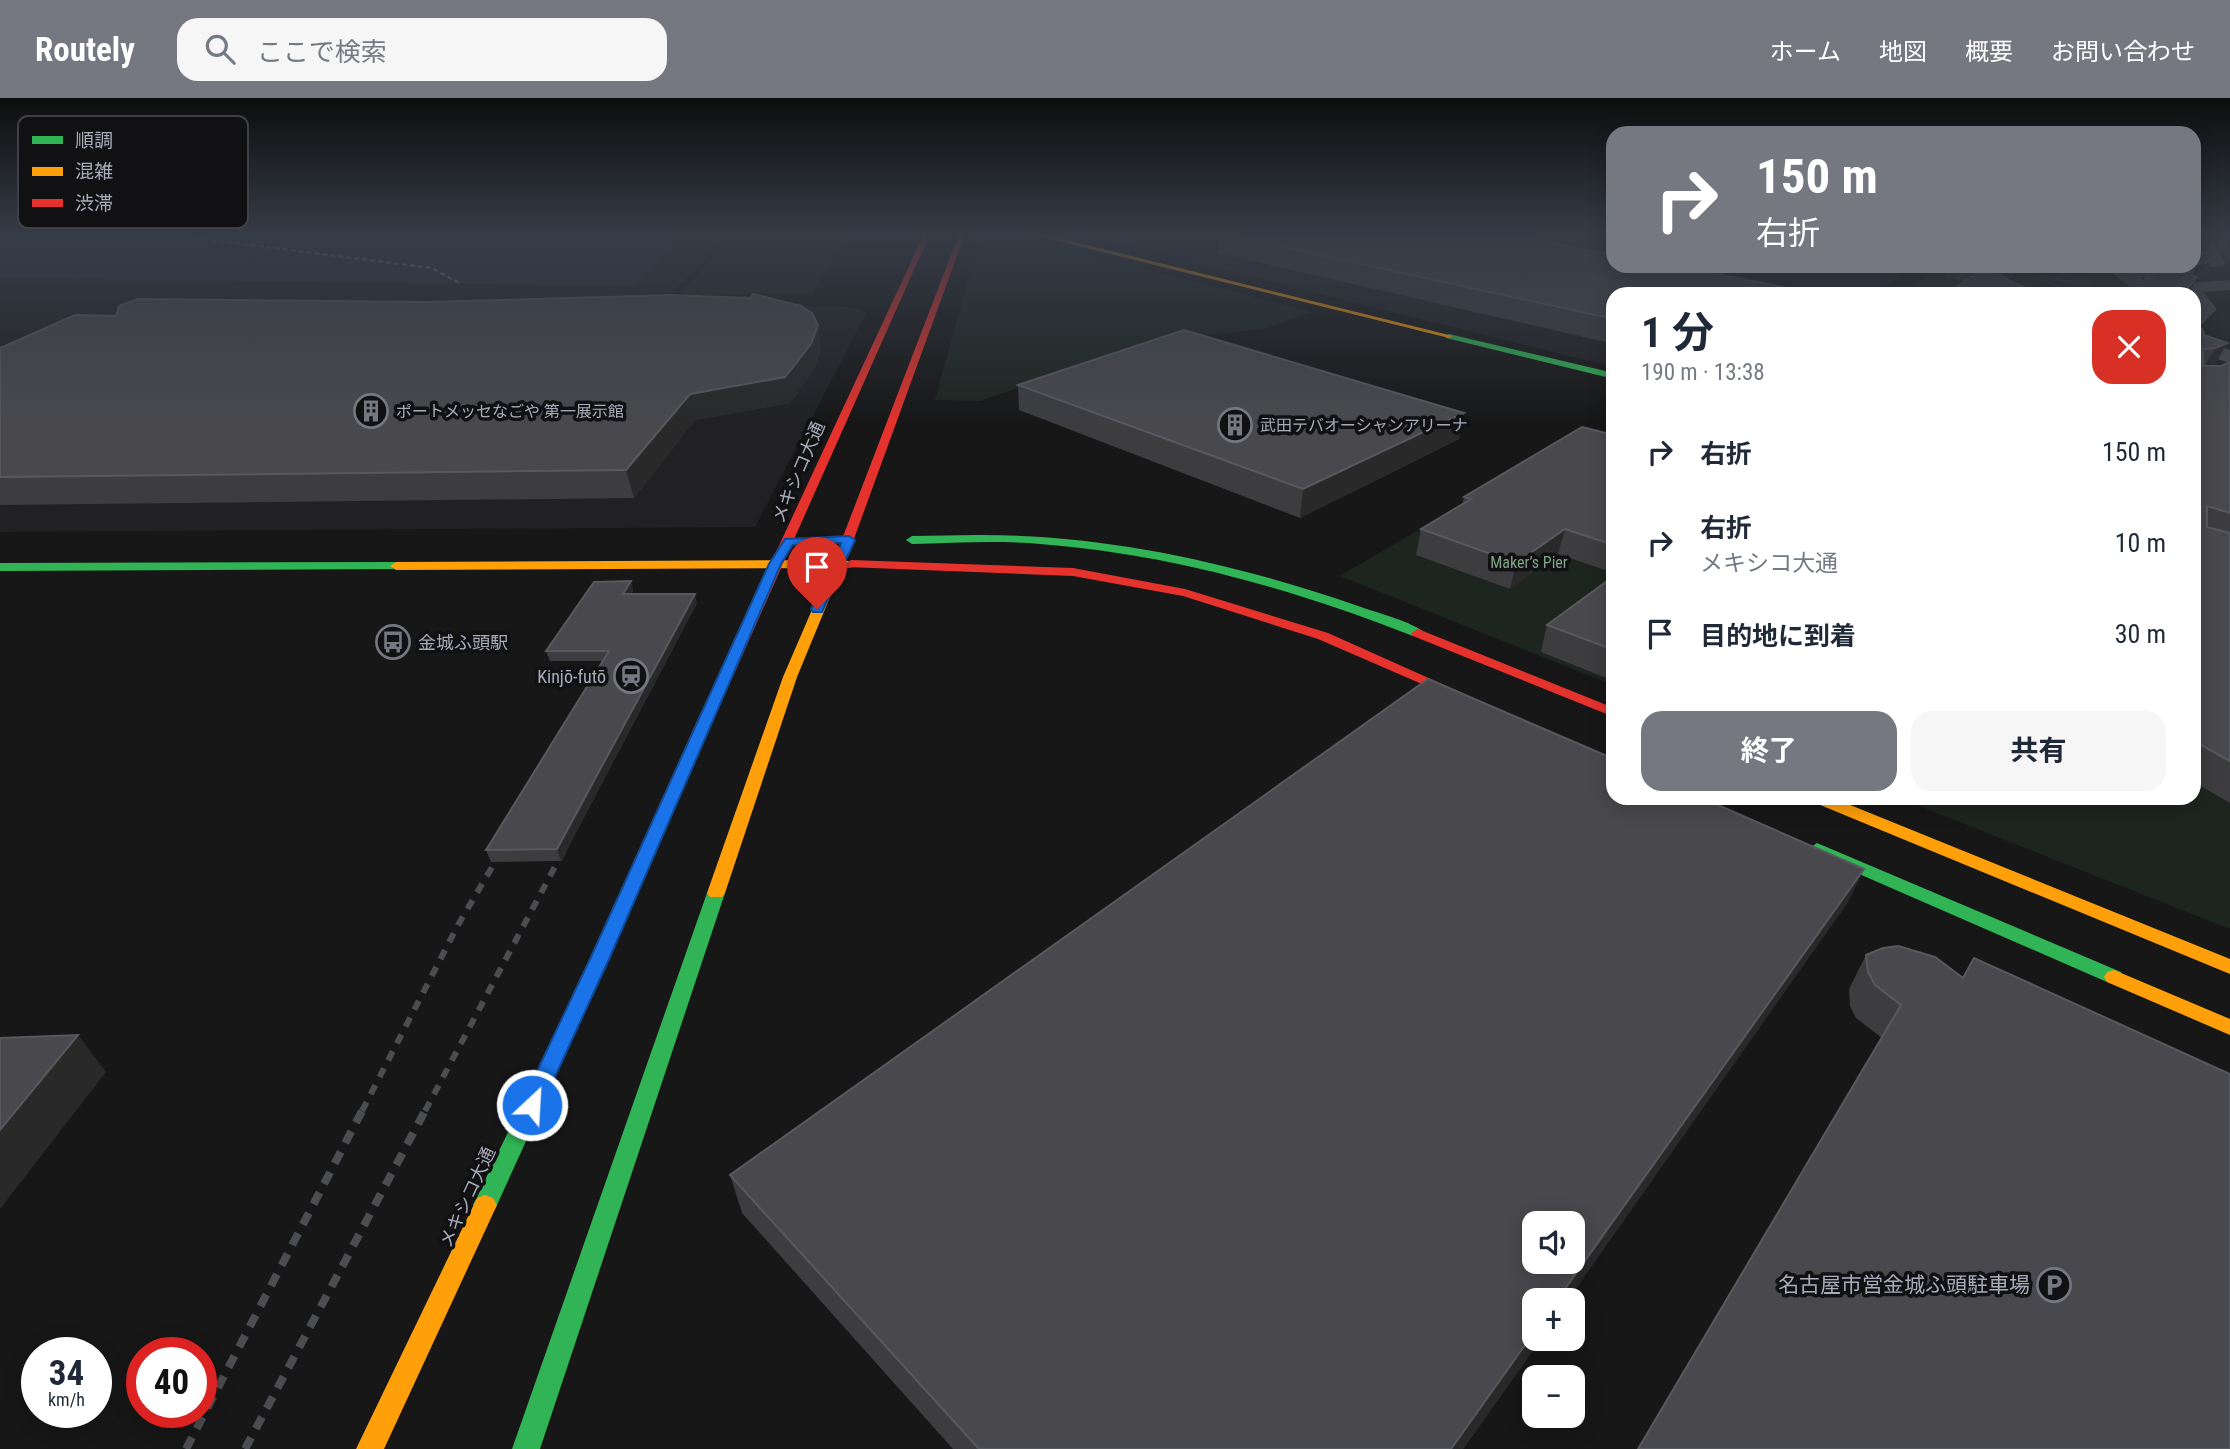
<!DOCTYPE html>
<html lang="ja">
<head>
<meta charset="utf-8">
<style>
	:root { --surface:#fff; --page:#f6f6f7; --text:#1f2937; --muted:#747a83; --accent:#757880 }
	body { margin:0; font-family:"Roboto Condensed","Noto Sans JP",sans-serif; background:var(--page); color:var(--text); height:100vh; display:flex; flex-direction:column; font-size:26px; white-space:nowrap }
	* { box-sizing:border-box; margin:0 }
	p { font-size:23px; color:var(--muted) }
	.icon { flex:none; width:38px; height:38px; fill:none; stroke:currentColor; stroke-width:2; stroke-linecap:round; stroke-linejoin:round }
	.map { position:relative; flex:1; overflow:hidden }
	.details { position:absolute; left:1606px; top:189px; width:595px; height:518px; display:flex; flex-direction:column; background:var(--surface); border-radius:21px; box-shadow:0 4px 18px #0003 }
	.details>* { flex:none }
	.top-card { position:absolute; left:1606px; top:28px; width:595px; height:147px; border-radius:21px; box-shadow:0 4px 18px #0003; background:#757880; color:#fff; overflow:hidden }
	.fabs { position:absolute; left:1522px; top:1113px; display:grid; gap:14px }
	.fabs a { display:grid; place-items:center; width:63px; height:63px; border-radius:14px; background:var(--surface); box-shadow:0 4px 18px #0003; font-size:35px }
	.speed { position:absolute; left:21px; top:1239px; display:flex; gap:14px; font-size:35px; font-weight:700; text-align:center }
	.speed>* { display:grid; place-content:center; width:91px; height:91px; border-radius:50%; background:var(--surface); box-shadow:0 4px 18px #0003; line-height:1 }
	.speed small { font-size:18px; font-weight:400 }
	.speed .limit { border:10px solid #d22; background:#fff; color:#111 }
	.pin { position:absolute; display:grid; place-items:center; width:60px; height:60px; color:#fff; margin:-72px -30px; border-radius:50% 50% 50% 0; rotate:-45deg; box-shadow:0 0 7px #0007 }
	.pin .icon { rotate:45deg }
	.me { position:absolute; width:77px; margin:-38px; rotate:25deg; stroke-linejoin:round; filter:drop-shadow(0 0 5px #0008) }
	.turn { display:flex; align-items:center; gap:24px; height:147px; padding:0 35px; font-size:32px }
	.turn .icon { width:91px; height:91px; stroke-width:2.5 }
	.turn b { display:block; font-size:49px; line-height:60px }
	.round { display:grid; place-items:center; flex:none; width:74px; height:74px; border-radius:21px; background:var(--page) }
	.overview { display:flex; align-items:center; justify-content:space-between; height:119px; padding:0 35px }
	h1 { font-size:42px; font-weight:700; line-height:52px }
	.action { display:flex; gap:14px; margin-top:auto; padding:14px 35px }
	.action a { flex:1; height:80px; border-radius:21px; background:var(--accent); color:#fff; font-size:28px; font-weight:700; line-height:80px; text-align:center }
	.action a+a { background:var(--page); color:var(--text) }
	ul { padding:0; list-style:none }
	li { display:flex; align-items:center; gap:21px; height:91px; padding:0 35px }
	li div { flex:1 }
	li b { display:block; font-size:26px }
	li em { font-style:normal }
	header { display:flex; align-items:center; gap:42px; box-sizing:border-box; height:98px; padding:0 35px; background:var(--accent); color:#fff }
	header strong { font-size:33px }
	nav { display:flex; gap:38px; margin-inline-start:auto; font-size:24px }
	.search { width:490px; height:63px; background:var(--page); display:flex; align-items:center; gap:18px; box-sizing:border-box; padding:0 24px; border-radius:21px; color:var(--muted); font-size:26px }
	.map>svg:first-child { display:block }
	.built { fill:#212124 }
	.green { fill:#1d251f }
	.water { fill:#2a313a }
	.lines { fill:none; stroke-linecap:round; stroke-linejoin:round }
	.stream { fill:#2a313a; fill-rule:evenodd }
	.ferry { stroke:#7d98b5; stroke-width:2; stroke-dasharray:4.5 3.5; stroke-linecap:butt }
	.street { fill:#4b4d50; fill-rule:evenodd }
	.fast { fill:#30b455; fill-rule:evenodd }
	.slow { fill:#ff9f0a; fill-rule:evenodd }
	.jam { fill:#e5322d; fill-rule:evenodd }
	.rail-far1 { stroke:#4b4d50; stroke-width:6; stroke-dasharray:10 9; stroke-linecap:butt }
	.rail { stroke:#4b4d50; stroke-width:8; stroke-dasharray:13 10; stroke-linecap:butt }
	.wall { fill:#3d3d40 }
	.shaded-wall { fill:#29292a }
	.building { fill:#49494d; stroke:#58595e; stroke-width:2; fill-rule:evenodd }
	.route { fill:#1a73e8; stroke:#114b97; stroke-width:2 }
	.labels { text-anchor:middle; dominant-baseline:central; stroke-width:7; stroke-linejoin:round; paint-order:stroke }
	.far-poi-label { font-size:16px; fill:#a8acb9; stroke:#111113; text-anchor:start }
	.far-park-label { font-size:16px; fill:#7ea583; stroke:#111113 }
	.street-label { font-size:18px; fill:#a8acb9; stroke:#111113 }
	.poi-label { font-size:18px; fill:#a8acb9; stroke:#111113; text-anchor:start }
	.near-poi-label { font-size:21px; fill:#a8acb9; stroke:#111113; text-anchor:end }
	.key { fill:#111113; stroke:#3e4045; stroke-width:2 }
	.key-label { font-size:19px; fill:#a8acb9 }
</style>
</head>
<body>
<header>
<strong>Routely</strong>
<div class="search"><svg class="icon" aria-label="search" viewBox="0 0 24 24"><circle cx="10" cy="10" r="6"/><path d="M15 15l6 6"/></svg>ここで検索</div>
<nav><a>ホーム</a><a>地図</a><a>概要</a><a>お問い合わせ</a></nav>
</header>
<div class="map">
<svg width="2230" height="1351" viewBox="0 0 2230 1351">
	<rect width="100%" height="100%" fill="#171717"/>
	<!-- built -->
	<path class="built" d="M688,136H728L661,207L851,209L867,214L755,429L0,434V179L634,188Z
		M1080,136H1613L1614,168H1917L1881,192L1887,196H1614L1613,269Z"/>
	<!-- green -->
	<path class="green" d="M735,136H850L812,196L678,197Z
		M2195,136H2230V421L2195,412L2194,196H1913L1906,191L1943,168H2194Z
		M1016,138L1312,214L1264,231L1154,242L980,303L935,302L979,142Z
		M1585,334L1613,342V587L1340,478Z
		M2195,508L2230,518V831L1899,700H2194Z"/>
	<!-- water -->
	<path class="water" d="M0,136H688L634,188L0,180Z"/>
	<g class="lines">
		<!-- stream -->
		<path class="stream" d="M2016,168H2022L2005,183L2049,192H2069L2028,180C2047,172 2065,183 2085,185L2057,177L2062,168H2068L2062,175L2098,186C2079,193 2058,180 2038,180L2075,191L2070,196H2049L1999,185V183Z"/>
		<!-- ferry -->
		<path class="ferry" d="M164,136L432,170L461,186"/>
		<!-- street -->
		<path class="street" d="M2201,136H2221L2229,142V148L2219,156L2227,164L2224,168L2188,171L2186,168H2194V162L2205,160L2201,155L2212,145Z
			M2159,169L2168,174L2159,179L2142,180L2147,188L2142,196H2124L2129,188L2113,175L2122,170Z
			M2230,182V192L2203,194L2217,211L2201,227L2194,229L2197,210L2194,196L2185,194L2188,185Z
			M2194,241L2230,252V265L2194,254Z"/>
		<!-- fast -->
		<path class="fast" d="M1449,236L1614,275V281L1446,240L1445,238Z
			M976,437C1107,436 1238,466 1361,509C1378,515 1413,524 1425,535L1423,538H1413C1293,491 1170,456 1040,446C998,442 955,445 912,446L906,442L912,438Z
			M396,464L400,465V471L0,473V465Z
			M697,636L705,641L610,859L497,1107L493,1114L485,1117L477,1114L473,1107L592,859L689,641Z
			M1817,745L2121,874L2124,879L2121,884L2114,886L2107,884L1811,755L1808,751Z
			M716,789L722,791L725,795L540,1351H512L707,795L710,791Z"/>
		<!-- slow -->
		<path class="slow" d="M1030,136H1043L1453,238L1449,240Z
			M845,445L851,449L845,462L857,466L855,469L842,470L797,579L725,795L722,799H710L707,795L783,579L830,470L396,472L390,468L396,464L833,462L839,449Z
			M1811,700H1833L2230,861V876L1813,704Z
			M2114,872L2230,921V937L2107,884L2104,879L2107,874Z
			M485,1097L493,1100L497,1107L384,1351H356L477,1100Z"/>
		<!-- jam -->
		<path class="jam" d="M924,136H930L705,641L702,644H692L689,641Z
			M959,136H965L851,449L849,452H841L839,449Z
			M851,462L1073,470L1185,491L1328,535L1480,603L1478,606H1468L1318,541L1183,498L1073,478L847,469L845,466Z
			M1418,531L1614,610V619L1413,538L1411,535Z"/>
		<!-- rail-far1 -->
		<path class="rail-far1" d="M362,1013L458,827L505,747
			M425,1013L567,746"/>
		<!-- rail -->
		<path class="rail" d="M186,1351L363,1011
			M245,1351L426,1011"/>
	</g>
	<!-- wall -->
	<path class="wall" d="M1219,136H1507L1614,196V246L1218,155Z
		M2230,143V164L2223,156Z
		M1946,168H2028L2009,182L1964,183L1945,179L1947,173H1944Z
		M2102,168H2121L2114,171Z
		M750,200L821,250L815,270L790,305L695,322L634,400L0,407V250L116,218L428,204Z
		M2194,229L2204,237L2227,245L2216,265L2210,268H2221L2230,264V705L2194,684Z
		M1018,287L1459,341L1300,420L1019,312Z
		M1614,337V475L1558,456L1510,491L1416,457L1421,431L1462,406L1464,399Z
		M1614,478V583L1541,554L1547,527Z
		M631,483L633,493L631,496L697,505L561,763L491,764L486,752L602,563H550L546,553Z
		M1864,771L1846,807L1535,1241H1541L1463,1351H953L742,1115L730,1077Z
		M1866,857L1963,879L1974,860L2230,976L1882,940L1856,920L1850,908L1849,891Z"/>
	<!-- shaded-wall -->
	<path class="shaded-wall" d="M2208,136H2212L2200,158L2194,159V150Z
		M2217,155L2208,172L2201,181L2196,182L2189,196H2184L2186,184L2194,167Z
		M2011,168H2028L1998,190L2005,173Z
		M818,227L821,250L815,270L790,305L695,322L634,400L626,372L690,296Z
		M2227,245L2216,265L2204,270L2215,250Z
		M1464,315L1459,341L1300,420L1303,391Z
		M1565,431L1558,456L1510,491L1516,465Z
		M631,483L633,493L625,506L623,496Z
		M695,496L697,505L561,763L557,751Z
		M1864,771L1846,807L1568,1202H1557Z
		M78,937L106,974L0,1111V1032Z
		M1535,1233V1241H1541L1463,1351H1451Z"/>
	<!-- building -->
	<path class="building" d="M1223,136H1507L1614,157V168H1691L1722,177L1819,196H1614V221Z
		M2194,136H2208L2209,142L2202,143L2200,148L2194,150Z
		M2194,154L2197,156L2217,155L2210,164L2194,167Z
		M1982,168H2011L2005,173Z
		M2159,168H2194L2192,177L2197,179L2185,194V196H2129L2146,181L2153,179Z
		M1985,170L2036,196H1946Z
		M753,196L801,208L812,215L818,227L811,246L785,279L690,296L626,372L0,379V250L75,217L116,218L119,208L138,201L428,204L671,197L750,200Z
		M2194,229L2202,231L2204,237L2227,245L2215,250L2203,251V268H2221L2230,264V415L2207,408V429L2230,435V663L2199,646L2194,642Z
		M1184,232L1464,315L1303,391L1018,287Z
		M1582,329L1614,337V447L1565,431L1516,465L1421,431L1471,401L1464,399Z
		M1614,478V552L1547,527Z
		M631,483L623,496H695L557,751L486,752L609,553H546L594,484Z
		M1428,581L1614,661V700H1702L1864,771L1557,1202H1535V1233L1451,1351H979L730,1077ZM1535,1125H1573V1164H1535Z
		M1898,848L1935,859L1963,880L1974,860L2230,976V1351H1638L1901,907L1875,887L1868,874L1866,857L1883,850Z
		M78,937L0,1032V940Z"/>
	<!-- sky -->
	<linearGradient id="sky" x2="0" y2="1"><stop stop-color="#0d0d0d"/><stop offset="0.42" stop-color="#363c47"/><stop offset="1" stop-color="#363c47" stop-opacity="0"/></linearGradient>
	<rect width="2230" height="326" fill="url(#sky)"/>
	<!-- route -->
	<path class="route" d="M849,438L855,442L822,514H813L811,511L841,445L793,447L781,466L610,859L542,1007L539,1013L532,1015L524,1013L521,1007L591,859L769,466L785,441Z"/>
	<!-- icons -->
	<defs>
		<g id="building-ring" transform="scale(1.75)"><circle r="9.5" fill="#111113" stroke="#757880" stroke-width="1.5"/><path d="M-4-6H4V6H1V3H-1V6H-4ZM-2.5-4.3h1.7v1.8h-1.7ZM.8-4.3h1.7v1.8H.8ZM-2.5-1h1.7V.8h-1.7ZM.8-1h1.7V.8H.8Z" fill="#757880"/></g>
		<g id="bus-ring" transform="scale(1.75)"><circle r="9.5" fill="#111113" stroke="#757880" stroke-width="1.5"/><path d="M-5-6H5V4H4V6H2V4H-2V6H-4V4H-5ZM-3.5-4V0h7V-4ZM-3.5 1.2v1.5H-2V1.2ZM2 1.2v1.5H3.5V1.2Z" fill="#757880"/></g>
		<g id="station-ring" transform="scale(1.75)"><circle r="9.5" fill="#111113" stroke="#757880" stroke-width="1.5"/><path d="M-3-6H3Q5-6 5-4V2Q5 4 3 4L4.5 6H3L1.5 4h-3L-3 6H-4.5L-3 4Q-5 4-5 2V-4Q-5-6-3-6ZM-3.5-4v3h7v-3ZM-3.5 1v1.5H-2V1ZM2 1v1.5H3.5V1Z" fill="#757880"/></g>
		<g id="parking-ring" transform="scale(1.75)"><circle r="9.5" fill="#111113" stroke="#757880" stroke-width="1.5"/><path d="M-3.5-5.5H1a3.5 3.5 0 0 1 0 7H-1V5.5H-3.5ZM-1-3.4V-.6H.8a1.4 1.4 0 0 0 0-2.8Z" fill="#757880"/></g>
	</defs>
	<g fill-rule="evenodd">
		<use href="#building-ring" x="371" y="313"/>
		<use href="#building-ring" x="1235" y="327"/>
		<use href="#bus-ring" x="393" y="544"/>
		<use href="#station-ring" x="631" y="578"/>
		<use href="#parking-ring" x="2054" y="1187"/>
	</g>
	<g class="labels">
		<!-- far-poi labels -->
		<g class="far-poi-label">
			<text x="396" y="313">ポートメッセなごや 第一展示館</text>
			<text x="1260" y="327">武田テバオーシャンアリーナ</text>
		</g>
		<!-- far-park labels -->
		<g class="far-park-label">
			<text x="1529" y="464">Maker’s Pier</text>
		</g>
		<!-- street labels -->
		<g class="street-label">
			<text transform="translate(798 374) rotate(-67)">メキシコ大通</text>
			<text transform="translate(467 1099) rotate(-65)">メキシコ大通</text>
		</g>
		<!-- poi labels -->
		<g class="poi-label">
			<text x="418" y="544">金城ふ頭駅</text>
			<text x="606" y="578" text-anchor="end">Kinjō-futō</text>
		</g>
		<!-- near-poi labels -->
		<g class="near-poi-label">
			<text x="2030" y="1187">名古屋市営金城ふ頭駐車場</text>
		</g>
	</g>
	<!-- legend -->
	<rect x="18" y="18" width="230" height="112" rx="10" class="key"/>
	<rect x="32" y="38" width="31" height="8" fill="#30b455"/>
	<rect x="32" y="69" width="31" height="9" fill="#ff9f0a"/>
	<rect x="32" y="101" width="31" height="8" fill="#e5322d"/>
	<g class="key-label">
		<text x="75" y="49">順調</text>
		<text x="75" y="80">混雑</text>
		<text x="75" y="112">渋滞</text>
	</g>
</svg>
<div class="fabs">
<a><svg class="icon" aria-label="sound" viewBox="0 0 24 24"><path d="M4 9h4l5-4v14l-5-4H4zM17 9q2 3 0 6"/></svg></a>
<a>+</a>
<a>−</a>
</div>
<div class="speed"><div>34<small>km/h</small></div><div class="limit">40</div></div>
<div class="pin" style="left:817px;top:511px;background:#d93025"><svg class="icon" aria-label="arrive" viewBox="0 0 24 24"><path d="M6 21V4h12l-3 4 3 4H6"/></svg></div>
<svg class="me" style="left:532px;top:1007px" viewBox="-20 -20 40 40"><circle r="17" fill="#1a73e8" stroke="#fff" stroke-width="3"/><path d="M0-11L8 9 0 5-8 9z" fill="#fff"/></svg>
<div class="top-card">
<div class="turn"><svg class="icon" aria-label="right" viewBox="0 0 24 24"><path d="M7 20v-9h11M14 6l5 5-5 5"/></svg><div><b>150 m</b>右折</div></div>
</div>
<section class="details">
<div class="overview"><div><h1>1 分</h1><p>190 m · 13:38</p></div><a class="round" style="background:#d93025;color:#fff"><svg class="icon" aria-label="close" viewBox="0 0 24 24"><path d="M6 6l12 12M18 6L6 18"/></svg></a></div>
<ul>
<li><svg class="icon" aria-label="right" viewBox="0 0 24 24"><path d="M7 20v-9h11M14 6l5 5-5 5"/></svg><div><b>右折</b></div><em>150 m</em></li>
<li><svg class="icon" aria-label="right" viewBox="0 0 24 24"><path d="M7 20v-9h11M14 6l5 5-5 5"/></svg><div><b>右折</b><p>メキシコ大通</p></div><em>10 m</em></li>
<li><svg class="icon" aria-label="arrive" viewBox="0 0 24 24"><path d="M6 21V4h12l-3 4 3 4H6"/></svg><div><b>目的地に到着</b></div><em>30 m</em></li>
</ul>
<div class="action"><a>終了</a><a>共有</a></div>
</section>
</div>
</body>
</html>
